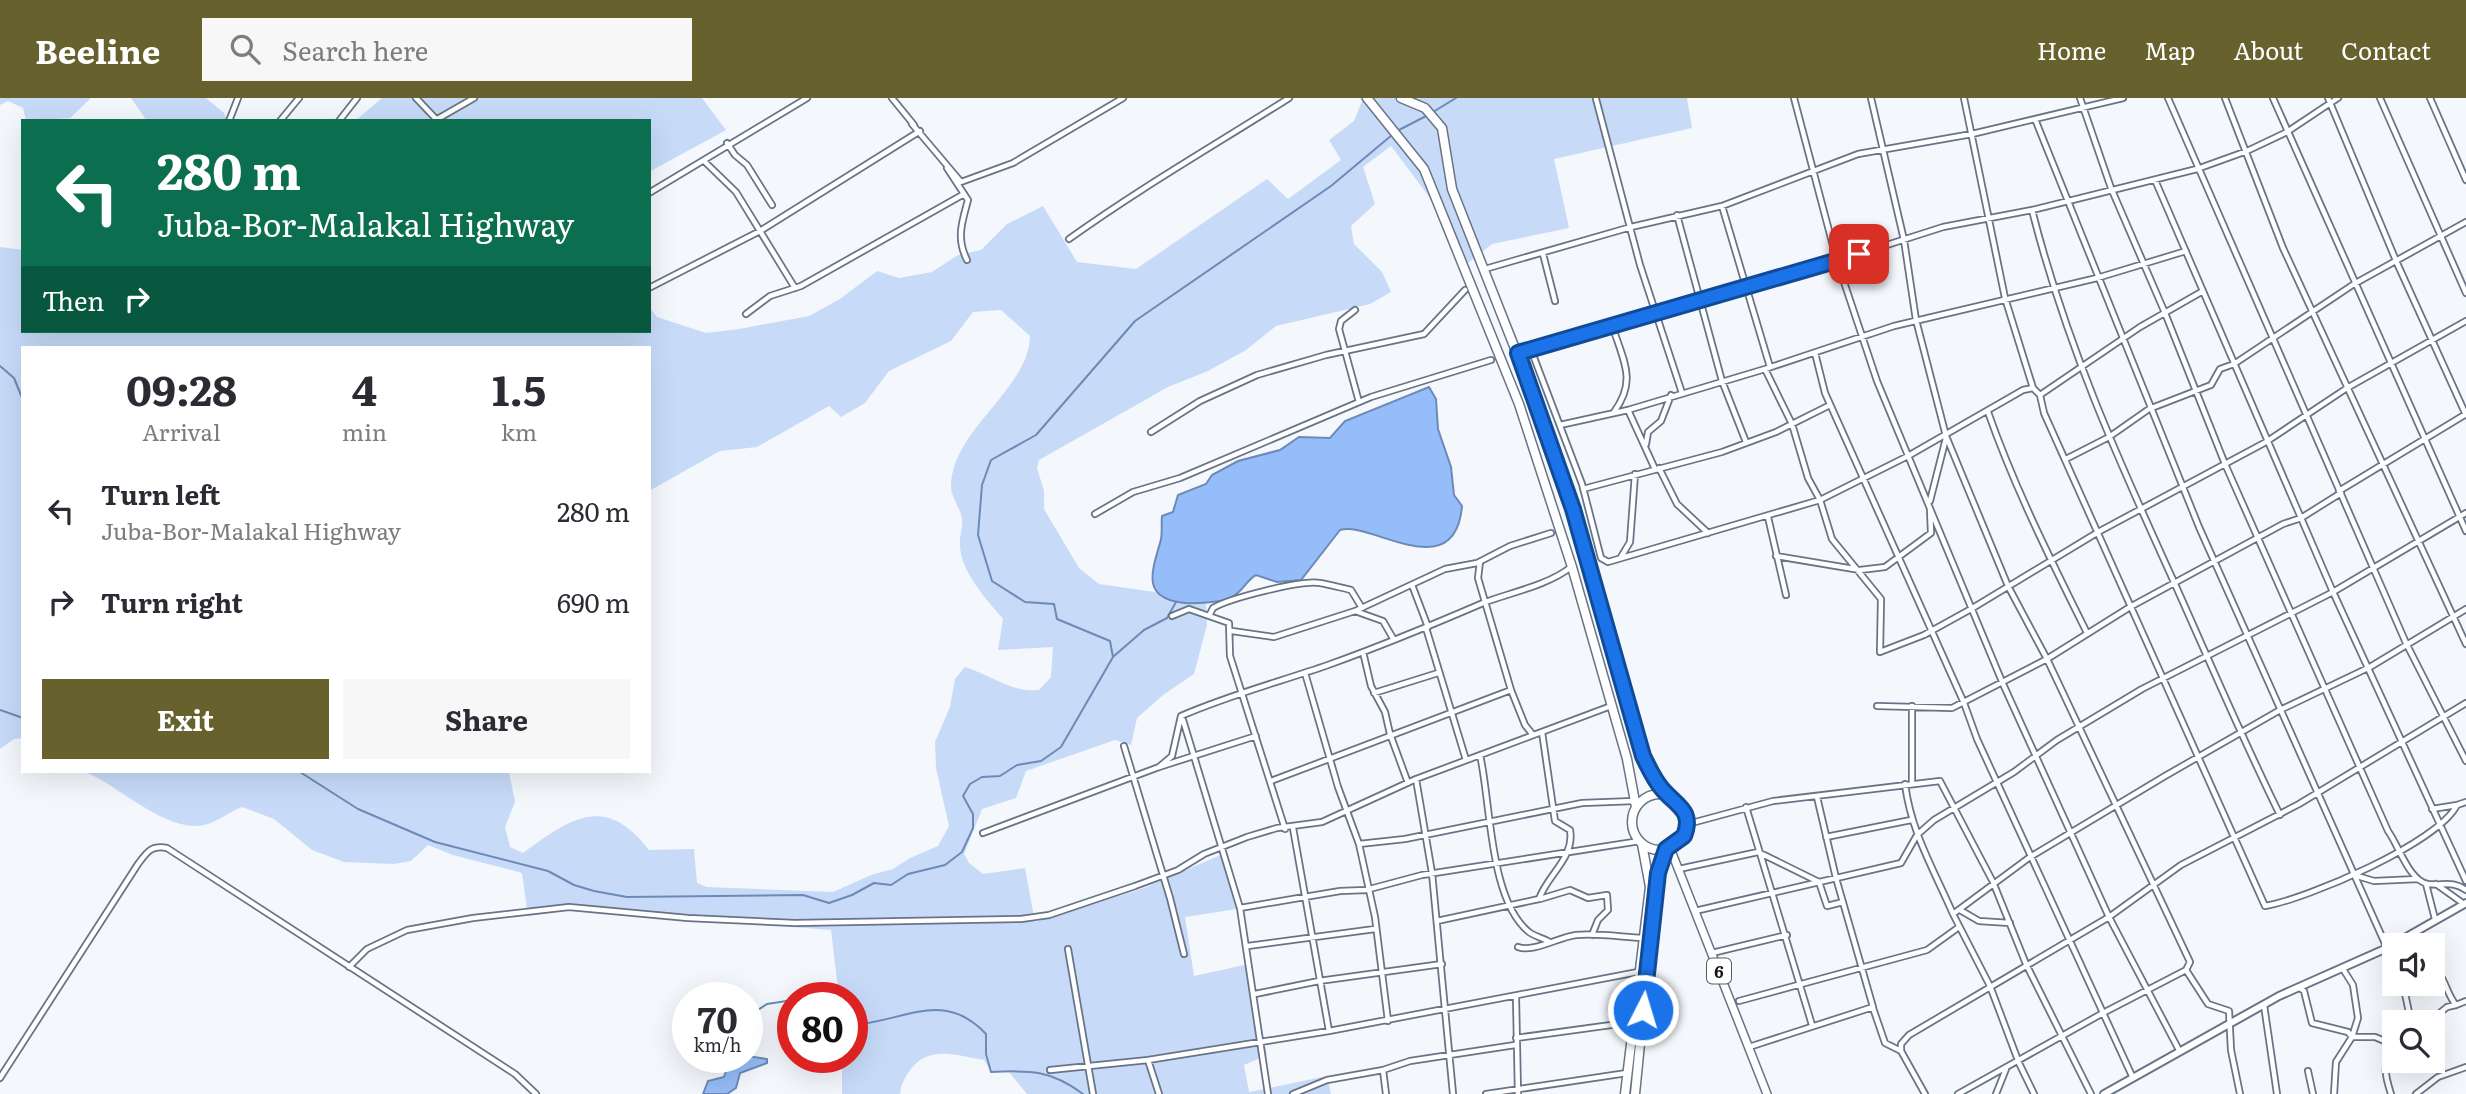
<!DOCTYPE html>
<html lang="en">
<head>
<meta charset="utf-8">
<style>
	:root { --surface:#fff; --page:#f7f7f7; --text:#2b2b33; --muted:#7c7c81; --accent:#66612d }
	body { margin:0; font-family:Literata,serif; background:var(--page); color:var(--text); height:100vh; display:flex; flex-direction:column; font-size:26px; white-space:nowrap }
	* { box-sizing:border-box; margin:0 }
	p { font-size:23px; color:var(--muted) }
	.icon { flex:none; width:38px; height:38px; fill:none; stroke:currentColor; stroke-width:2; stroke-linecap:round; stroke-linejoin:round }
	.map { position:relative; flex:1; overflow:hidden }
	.panel { position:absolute; left:21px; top:248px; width:630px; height:427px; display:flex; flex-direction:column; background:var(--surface); border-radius:0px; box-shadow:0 7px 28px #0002 }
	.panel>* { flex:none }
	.banner { position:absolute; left:21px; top:21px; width:630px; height:214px; border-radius:0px; box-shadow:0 7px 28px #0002; background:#0b6e4f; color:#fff; overflow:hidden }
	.fabs { position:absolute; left:2382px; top:835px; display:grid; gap:14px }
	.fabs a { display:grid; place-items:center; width:63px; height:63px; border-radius:0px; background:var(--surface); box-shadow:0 7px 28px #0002; font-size:35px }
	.speed { position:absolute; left:672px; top:884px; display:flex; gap:14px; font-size:35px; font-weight:700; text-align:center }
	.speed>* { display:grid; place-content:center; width:91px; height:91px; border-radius:50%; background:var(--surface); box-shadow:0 7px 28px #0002; line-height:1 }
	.speed small { font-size:18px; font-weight:400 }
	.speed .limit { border:10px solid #d22; background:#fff; color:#111 }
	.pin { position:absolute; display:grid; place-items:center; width:60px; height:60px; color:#fff; margin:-30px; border-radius:14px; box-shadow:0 4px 10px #0006 }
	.me { position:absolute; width:77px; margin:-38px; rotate:5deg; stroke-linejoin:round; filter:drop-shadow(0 0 5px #0008) }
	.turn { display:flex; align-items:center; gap:24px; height:147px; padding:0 21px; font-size:32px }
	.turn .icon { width:91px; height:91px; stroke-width:2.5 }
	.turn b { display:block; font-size:49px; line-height:60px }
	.then { display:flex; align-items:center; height:66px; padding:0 21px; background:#0003; gap:14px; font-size:26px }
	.eta { display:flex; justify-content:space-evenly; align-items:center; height:119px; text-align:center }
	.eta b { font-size:42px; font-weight:700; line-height:49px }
	.primary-button { display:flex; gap:14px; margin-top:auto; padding:14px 21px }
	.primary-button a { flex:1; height:80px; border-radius:0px; background:var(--accent); color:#fff; font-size:28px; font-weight:700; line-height:80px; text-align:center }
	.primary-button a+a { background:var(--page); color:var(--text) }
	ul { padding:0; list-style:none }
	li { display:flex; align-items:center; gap:21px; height:91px; padding:0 21px }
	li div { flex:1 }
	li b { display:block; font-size:26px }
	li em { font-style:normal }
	header { display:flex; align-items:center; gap:42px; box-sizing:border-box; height:98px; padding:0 35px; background:var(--accent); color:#fff }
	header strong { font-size:33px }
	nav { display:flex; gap:38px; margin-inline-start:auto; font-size:24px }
	.search { width:490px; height:63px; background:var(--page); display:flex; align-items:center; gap:18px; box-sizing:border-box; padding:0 24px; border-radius:0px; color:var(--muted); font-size:26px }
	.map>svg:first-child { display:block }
	.green { fill:#c7dbf9 }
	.water { fill:#95bdf9; stroke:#6d8ab6; stroke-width:2 }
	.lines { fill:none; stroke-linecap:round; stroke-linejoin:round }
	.stream { stroke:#6d8ab6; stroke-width:2 }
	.street-casing { stroke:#687486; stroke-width:8 }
	.secondary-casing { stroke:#687486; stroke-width:10 }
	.primary-casing { stroke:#687486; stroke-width:10 }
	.highway-casing { stroke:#687486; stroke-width:11 }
	.street { stroke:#fff; stroke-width:4.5 }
	.secondary { stroke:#fff; stroke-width:6 }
	.primary { stroke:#fff; stroke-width:7 }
	.highway { stroke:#fff; stroke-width:8 }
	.route-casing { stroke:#114b97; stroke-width:18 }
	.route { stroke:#1a73e8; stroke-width:12 }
	.labels { text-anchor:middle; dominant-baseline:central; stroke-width:7; stroke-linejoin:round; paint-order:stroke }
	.shield { fill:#fff; stroke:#575a5f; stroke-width:2 }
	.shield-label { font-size:16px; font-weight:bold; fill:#0f131a }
</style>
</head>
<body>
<header>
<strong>Beeline</strong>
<div class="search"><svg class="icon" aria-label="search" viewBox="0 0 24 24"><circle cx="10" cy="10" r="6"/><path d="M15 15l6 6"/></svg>Search here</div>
<nav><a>Home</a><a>Map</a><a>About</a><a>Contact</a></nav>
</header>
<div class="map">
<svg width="2466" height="996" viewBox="0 0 2466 996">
	<rect width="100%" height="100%" fill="#f4f7fb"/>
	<!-- green -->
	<path class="green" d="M0,0H91L70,20L26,23L23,10L8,3L0,7Z
		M131,0H206L224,15L227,23H147Z
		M382,0H702L726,32L649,74V23H355Z
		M1360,0H1687L1692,30L1554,61L1569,130L1492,146L1462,170L1433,104L1391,48L1363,69L1375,106L1351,128L1354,146L1382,174L1391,194L1370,206L1276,228L1246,252L1208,273L1168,289L1039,362L1037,370L1044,393V411L1079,470L1099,486L1155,494L1163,501L1190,505L1206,502L1207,527L1194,576L1163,597L1137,620L1131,647L1115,642L1026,673L1016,700L982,711L964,756L969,765L983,776L1025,770L1035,824L1144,790L1223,756L1237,811L1185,819L1194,878L1249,866L1267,957L1244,967L1249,994L1327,978L1331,996H1027L1009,974L991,973L984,962C954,957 927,946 908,975C903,983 901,987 900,996H842V959H852V900L839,899L831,832L571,812L528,818L522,775L453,757L428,747L411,763L394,766L344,764L312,752L274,721L242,709C231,713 223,720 213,724C173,743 120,687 85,674H509L515,704L505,729L510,749L523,755C571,720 605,695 649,752L694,751L697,785L707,789L833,794L871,777L893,771L910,760L938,748L949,728L936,670L935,644L950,609L955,581L965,569C991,577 1011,595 1039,592L1051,579L1053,549L998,552L1003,521C987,502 961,474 960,448C959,439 963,430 962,421C961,410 950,399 951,386C954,330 1029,291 1030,238L1001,212L973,214L951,243L889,273L865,305L841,319L829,308L757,349L720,353L649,393V250H23V640L14,641L0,651V149L23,152V233H649V209L657,219L706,235L739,231L809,218L840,201L877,173L899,180L932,174L958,157L981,152L1007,126L1043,108L1077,164L1136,171L1267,81L1288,101L1341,62L1329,42L1354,23L1362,3Z"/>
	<!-- water -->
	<path class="water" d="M1429,289L1436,301L1438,331L1451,369L1454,397L1462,408C1455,490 1369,422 1340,432L1301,482L1277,484L1256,477C1245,483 1243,495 1228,501C1220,504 1194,506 1185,505C1142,501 1151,476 1160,445C1163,438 1161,426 1162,418L1173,414L1178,397L1206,386L1212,377L1238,363L1280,352L1299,339L1330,340L1345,323Z
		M747,958L767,961V965L740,975L736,990L727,996H703L708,983L724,979L726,973L717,959Z"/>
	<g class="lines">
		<!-- stream -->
		<path class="stream" d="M1433,14L1456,0
			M1399,32L1428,17
			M0,268L14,280L23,302
			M1114,558L1144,532L1167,520L1176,504
			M0,612L23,620
			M300,674L358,711L435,744L548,773L574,787L594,793L627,799L803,797L829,805L852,797L874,785L891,787L908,776L945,767L962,754L973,730V716L963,698L970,686L982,679L1000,678L1017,667L1041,663L1061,649L1113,559L1110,543L1057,521L1054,506L1025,504L992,483L978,437L982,387L991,362L1036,337L1135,223L1331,88L1392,37
			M747,919L767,906L793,902
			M852,927C903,924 943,890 986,936V956L991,974C1030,972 1051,972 1083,996"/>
		<!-- street casing -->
		<g class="street-casing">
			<path id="street" d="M416,0L436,21
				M892,0L914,27
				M1794,0L1837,163L1877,283L2003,586L2109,819L2180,954
				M1871,0L1904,142L1916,222L1946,338L2008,488L2047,561L1952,610L1877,608
				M1964,0L2005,200L2033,290L2040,297L2044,315L2265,808C2307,801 2438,745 2457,707L2466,704
				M2080,0L2111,90L2165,215L2225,366L2388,733C2399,748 2409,783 2428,786C2443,788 2452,782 2466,792
				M2168,0L2406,545L2466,663
				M2225,0L2283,150L2466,546
				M2273,0L2466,433
				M2328,0L2397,165L2466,317
				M2380,0L2466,195
				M2430,0L2466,82
				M1596,1L1640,167L1682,295
				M2035,21L2199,429L2387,850
				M229,23L238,0
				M280,23L299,0
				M339,23L357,0
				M434,23L474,0
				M912,26L961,84L1013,65L1123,0
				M727,45L735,57L747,67L772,107
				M704,63L736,94L795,190
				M947,70L968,102C962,124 956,140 967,162
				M2155,82L2333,494L2466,783
				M649,95L807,0
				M1722,108L1770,269
				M2032,112C2066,246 2117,359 2174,484C2209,562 2242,640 2280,717
				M1677,117L1722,283L1746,344
				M1069,141C1140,90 1215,47 1289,0
				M1543,156L1555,203
				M1485,171L1631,129L1722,108L1858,56L1972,36L2123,0
				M649,190L760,133L920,33
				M1355,212L1341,223L1339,231L1359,304
				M746,216L770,198L801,188L964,96
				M1530,249L1582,386L1601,460L1608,464L1820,402L1908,358L2023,292L2033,290
				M1518,255L1530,249L1837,163L1943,129L2032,112L2197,71L2247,53L2287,34L2338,0
				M1815,255L1825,295L1964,605L1977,641L2133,980
				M1765,271L1792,326L1808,380L1820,402L1832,441L1881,501L1880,554L1924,537L1971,511L2100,433L2266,344L2347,290L2466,223
				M2040,297L2140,229L2203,193
				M1628,312L1655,371
				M1614,314C1635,285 1626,268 1615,236
				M1988,314C2015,391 2051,462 2087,535
				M1560,327L1628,312L1765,271L1894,228L2097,180L2186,153
				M1151,334L1200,303L1257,277L1326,257L1424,236L1465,192
				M1646,346L1648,334L1661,323L1671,297
				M2066,361L2109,339L2149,311L2211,287L2220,271L2234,266L2354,186L2466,124
				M1659,370L1677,406L1708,435
				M1583,391L1722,354L1776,334L1830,307
				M2339,393L2466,316
				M1930,403L1946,340
				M1095,416L1133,394L1180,380L1371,299L1491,262
				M1768,419L1786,497
				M1776,458L1860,472L1885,469L1931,435L1930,411
				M1621,459L1630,444L1635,376
				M1480,464L1478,480L1511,592
				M1412,487L1428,529
				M1355,513L1383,523L1394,542
				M1210,516L1213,510C1230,500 1301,482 1320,485C1327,486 1342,490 1351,492L1362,510
				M1172,518L1189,511L1229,525L1230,558L1285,731
				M1426,530L1466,662
				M1232,533L1274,539L1355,513L1445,471L1477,465L1510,448L1551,435
				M1363,554L1371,588L1385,614L1390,636L1408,685
				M1305,575L1338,689L1359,746L1375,819L1388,923
				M1374,595L1438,575
				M1912,608V685
				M1183,622L1240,810L1268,996
				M1124,648L1170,800L1184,856
				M1480,657C1491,705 1489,802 1529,834C1534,838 1542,840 1548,843
				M1159,669L1172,658L1181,618C1229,597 1279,584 1328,567C1381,548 1432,527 1483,505C1509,495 1549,487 1571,469
				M1416,681L1432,775L1453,996
				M1271,683L1511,592L1525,627L1533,637
				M1905,686C1911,734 1934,772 1953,816L2030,759L2165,678L2280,612L2370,569L2466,511
				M1746,709L1812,927
				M2432,711L2457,707
				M1688,726L1773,703L1940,683L1993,784L2026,866L2091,996
				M1293,730L1329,933
				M983,735L1159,669L1256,638
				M1826,739L1911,722
				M1359,746L1405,741L1582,705L1634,703
				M1679,771L1758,754L1819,784L1827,808L1843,804
				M2354,777L2374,783L2418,781
				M2426,786L2435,821
				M2436,786L2464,806
				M1540,801L1570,792L1588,800L1607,797L1608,812L1598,822L1592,837
				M1240,810L1340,793L1366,792L1422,777L1640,743
				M1960,812L1979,823L2010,825
				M1695,813L1901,765L1917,737L1934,722L2014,674L2057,642L2142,591L2333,494L2466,415
				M1953,816L1990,888L2019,965L2034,996
				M1437,823L1539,801C1547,777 1575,760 1570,732L1555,723L1542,634
				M1248,848L1375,831
				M1518,849C1532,855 1559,839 1576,837C1598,835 1622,839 1643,840
				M1068,851L1093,996
				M1712,855L1787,837
				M349,869L367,851L407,832L473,820L569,809L688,820L795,825L1021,821L1049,817L1135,788L1178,772L1204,756L1247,739L1277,730L1322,724L1416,681L1611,608
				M2432,869C2445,876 2446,896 2456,907L2466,903
				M2186,872L2208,906L2229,913L2231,952L2240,996
				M2403,886L2411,924
				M2298,889L2304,893L2312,925L2348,934L2352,939H2375L2394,947
				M1255,896L1319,883L1442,866
				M1516,899L1518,996
				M1739,903L1927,852L1959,829
				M2264,907L2277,996
				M1873,910L1885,945L1901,953
				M2429,924L2447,909L2456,907
				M1516,940L1633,924
				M1749,949L1873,909L1836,780L1817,699
				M1148,962L1159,996
				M1050,972L1148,962L1329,933L1638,874
				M1383,972L1386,996
				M2308,973L2313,996
				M0,980L138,766C147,754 151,747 167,750L515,976L536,996
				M1293,996L1327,982L1383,972L1410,963L1515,947
				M1486,996L1627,975
				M1925,996L1901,953V946L1909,937L2109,819L2181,767L2299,706L2466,605
				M1958,996L2103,915L2186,872L2190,864L2047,561L2130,509L2283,426L2301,420L2341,395
				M1996,996L2006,971
				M2334,996L2336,964L2352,939L2358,920L2353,887L2343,871
				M2391,996C2386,980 2381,966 2394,953
				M2416,996L2438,979L2466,969"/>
		</g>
		<!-- secondary casing -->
		<g class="secondary-casing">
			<path id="secondary" d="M2104,996L2279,898L2387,850L2466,805"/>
		</g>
		<!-- primary casing -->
		<g class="primary-casing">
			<path id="primary" d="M1670,750L1767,996"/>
		</g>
		<!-- highway casing -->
		<g class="highway-casing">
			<path id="highway" d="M1367,0L1424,71L1519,306L1572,469L1627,661L1636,709
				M1401,0L1425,10L1442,30L1452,91L1553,347L1643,658L1654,681L1668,698
				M1632 724a28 28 0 1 1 56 0a28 28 0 1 1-56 0Z
				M1625,996L1650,789L1642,746
				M1635,996L1653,815L1659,775L1666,751"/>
		</g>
		<!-- street -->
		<use href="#street" class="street"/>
		<!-- secondary -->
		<use href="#secondary" class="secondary"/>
		<!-- primary -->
		<use href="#primary" class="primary"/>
		<!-- highway -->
		<use href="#highway" class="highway"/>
	</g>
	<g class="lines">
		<!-- route casing -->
		<g class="route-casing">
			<path id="route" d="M1643,912L1658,775L1666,751L1684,738C1694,713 1677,708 1663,692C1654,682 1649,670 1643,658L1573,411L1518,255L1859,156"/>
		</g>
		<!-- route -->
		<use href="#route" class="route"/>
	</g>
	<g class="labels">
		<!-- shield labels -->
		<rect class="shield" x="1707" y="860.5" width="24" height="25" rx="5"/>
		<g class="shield-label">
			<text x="1719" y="873">6</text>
		</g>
	</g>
</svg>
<div class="fabs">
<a><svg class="icon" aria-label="sound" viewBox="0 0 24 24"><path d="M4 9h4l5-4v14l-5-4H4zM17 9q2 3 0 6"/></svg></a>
<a><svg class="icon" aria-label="search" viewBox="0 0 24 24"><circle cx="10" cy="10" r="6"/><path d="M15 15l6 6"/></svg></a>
</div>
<div class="speed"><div>70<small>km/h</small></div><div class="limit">80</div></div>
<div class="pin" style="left:1859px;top:156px;background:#d93025"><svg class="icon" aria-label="arrive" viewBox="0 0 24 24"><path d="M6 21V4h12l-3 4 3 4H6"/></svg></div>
<svg class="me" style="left:1643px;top:912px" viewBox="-20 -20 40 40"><circle r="17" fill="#1a73e8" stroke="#fff" stroke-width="3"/><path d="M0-11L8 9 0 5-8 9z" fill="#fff"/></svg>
<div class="banner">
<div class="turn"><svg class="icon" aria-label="left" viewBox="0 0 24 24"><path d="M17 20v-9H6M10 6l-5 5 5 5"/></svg><div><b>280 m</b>Juba-Bor-Malakal Highway</div></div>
<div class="then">Then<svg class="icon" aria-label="right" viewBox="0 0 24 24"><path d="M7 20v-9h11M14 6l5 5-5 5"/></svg></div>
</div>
<section class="panel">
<div class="eta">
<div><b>09:28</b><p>Arrival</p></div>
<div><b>4</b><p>min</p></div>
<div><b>1.5</b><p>km</p></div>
</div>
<ul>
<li><svg class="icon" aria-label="left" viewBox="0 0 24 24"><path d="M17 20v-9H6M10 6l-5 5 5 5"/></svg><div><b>Turn left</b><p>Juba-Bor-Malakal Highway</p></div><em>280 m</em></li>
<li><svg class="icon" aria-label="right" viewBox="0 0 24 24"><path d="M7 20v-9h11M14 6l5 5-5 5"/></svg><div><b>Turn right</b></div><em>690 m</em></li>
</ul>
<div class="primary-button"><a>Exit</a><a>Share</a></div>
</section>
</div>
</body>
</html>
